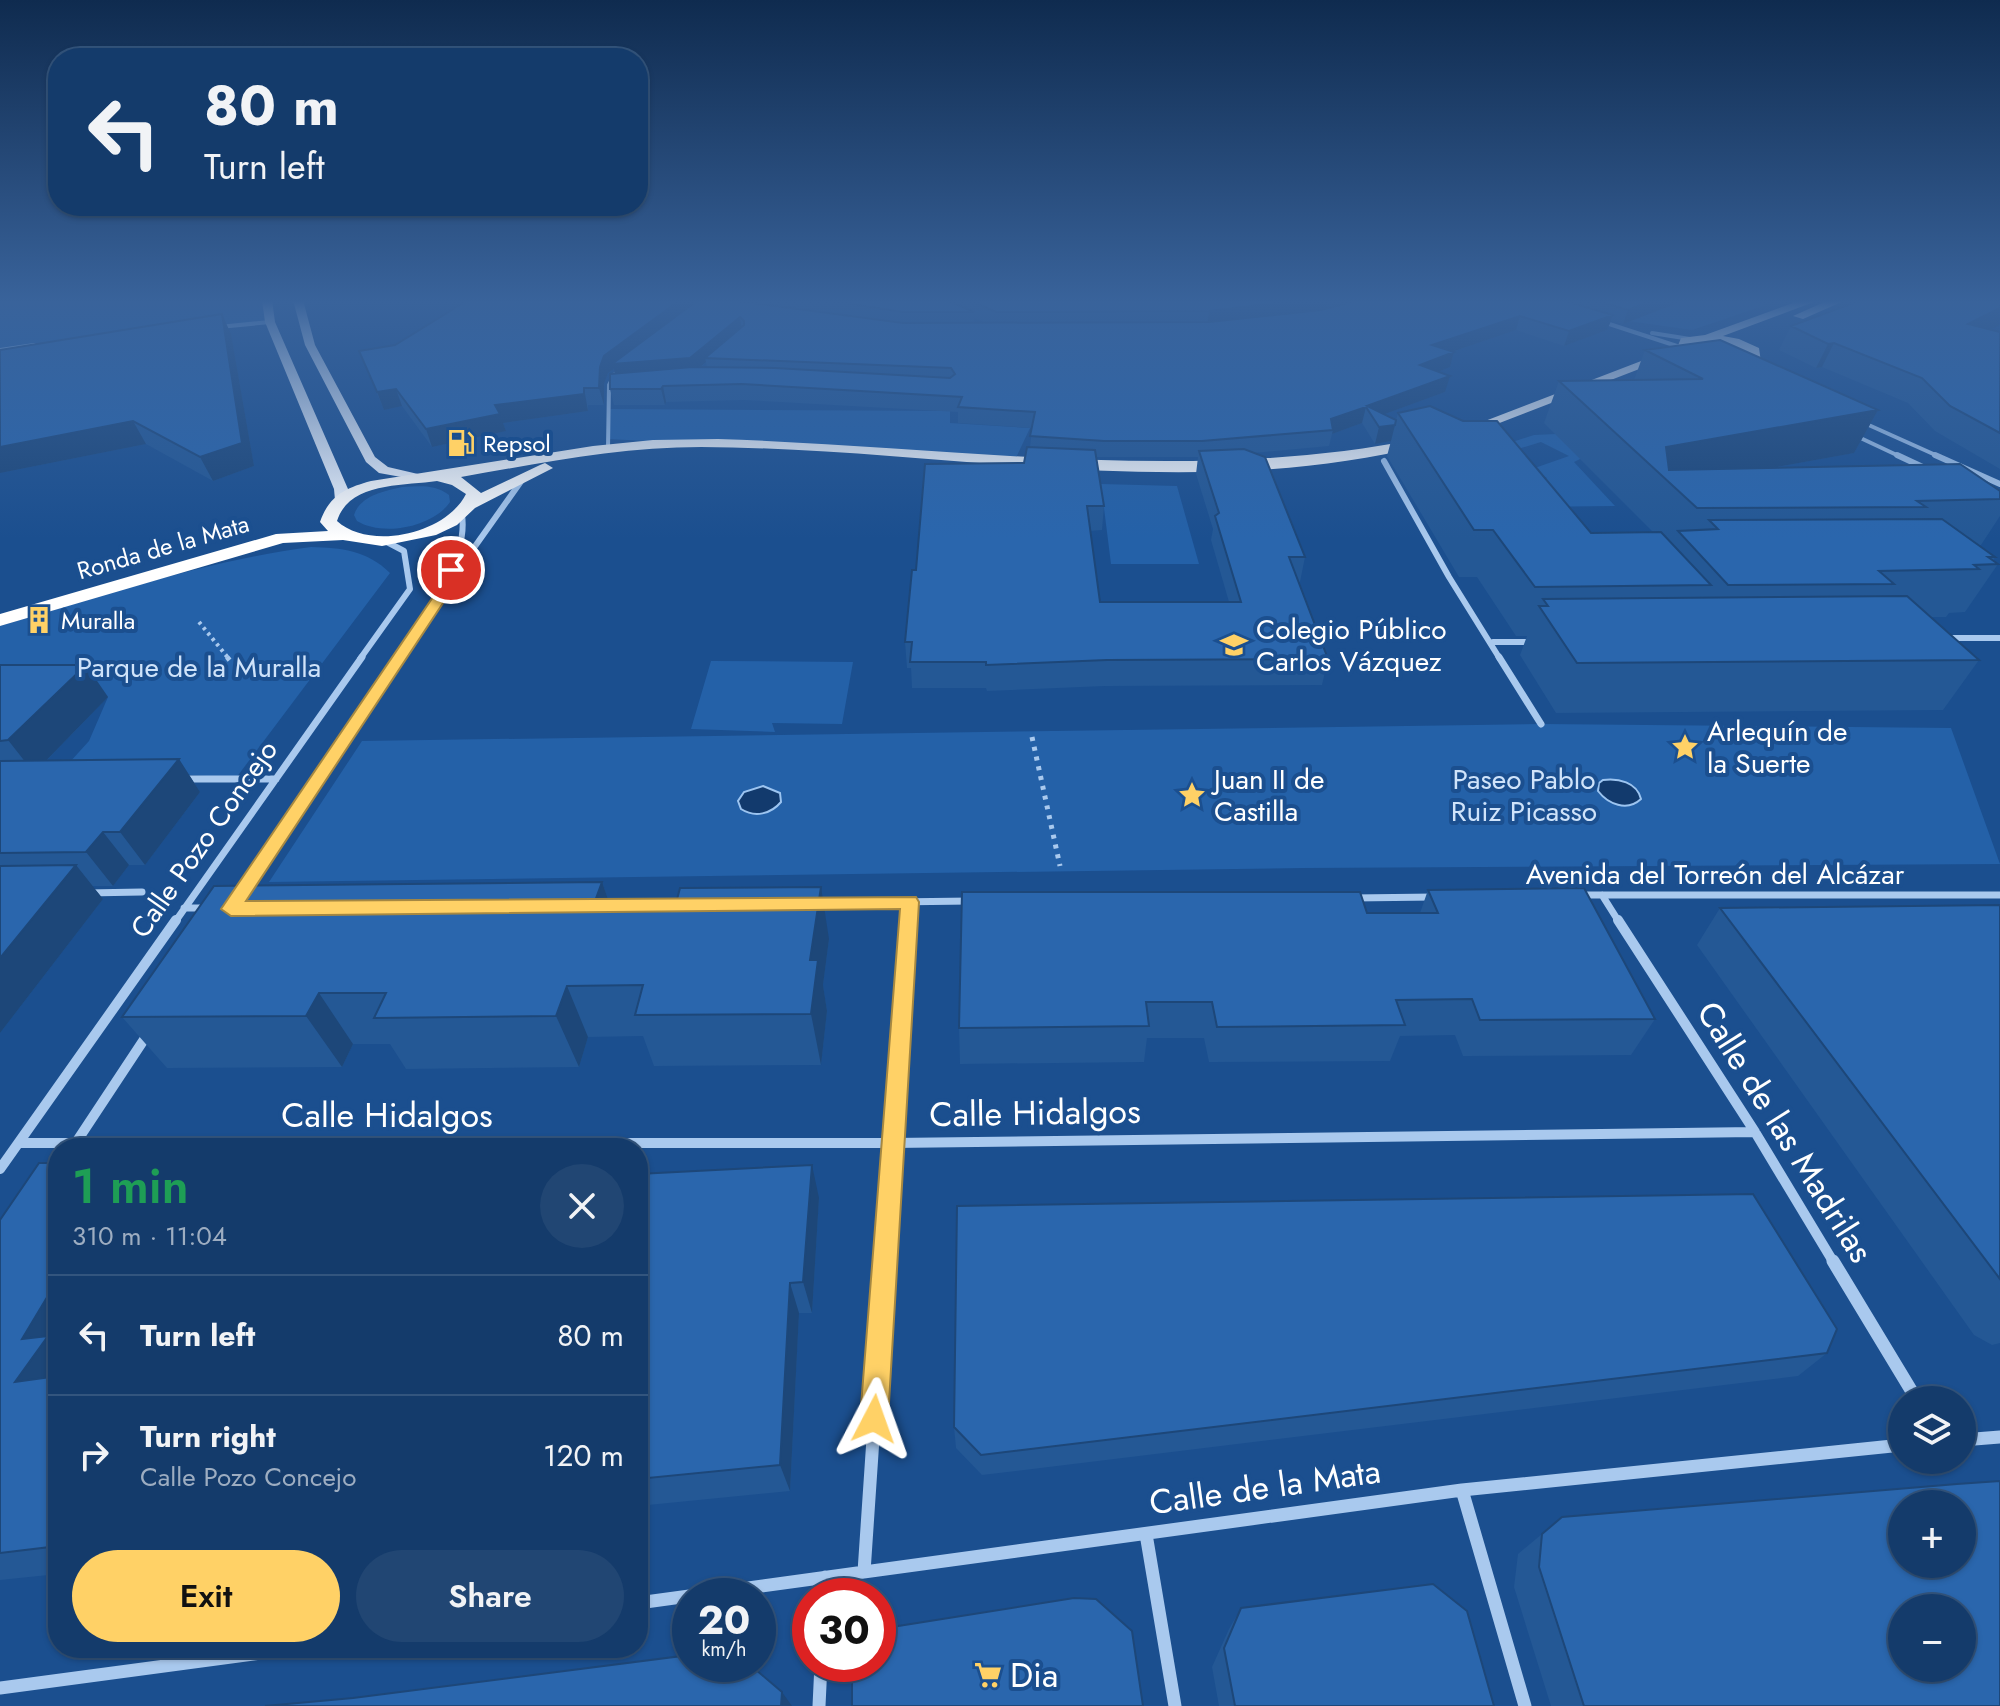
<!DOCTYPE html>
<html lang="en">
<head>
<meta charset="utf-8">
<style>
	:root { --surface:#143b6b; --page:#214673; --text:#f1f3f6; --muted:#9dadc1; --line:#33557e; --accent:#ffd166 }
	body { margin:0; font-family:Jost,sans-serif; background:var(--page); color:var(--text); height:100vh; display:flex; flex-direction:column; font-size:30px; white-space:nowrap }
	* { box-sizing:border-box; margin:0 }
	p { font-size:26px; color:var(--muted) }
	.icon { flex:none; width:44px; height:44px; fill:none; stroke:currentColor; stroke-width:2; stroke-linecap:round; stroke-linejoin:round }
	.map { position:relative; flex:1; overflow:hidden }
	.sheet { position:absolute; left:48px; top:1138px; width:600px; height:520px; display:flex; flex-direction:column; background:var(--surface); border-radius:32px; box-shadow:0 2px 6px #0004,0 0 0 2px var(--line) }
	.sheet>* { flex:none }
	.guide { position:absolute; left:48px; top:48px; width:600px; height:168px; border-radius:32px; box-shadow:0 2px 6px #0004,0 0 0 2px var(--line); background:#143b6b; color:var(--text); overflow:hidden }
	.buttons { position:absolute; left:1888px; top:1386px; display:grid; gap:16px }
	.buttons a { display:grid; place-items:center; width:88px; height:88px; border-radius:50%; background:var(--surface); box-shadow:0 2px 6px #0004,0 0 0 2px var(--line); font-size:40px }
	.speed { position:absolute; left:672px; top:1578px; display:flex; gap:16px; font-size:40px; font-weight:700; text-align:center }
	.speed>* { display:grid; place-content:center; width:104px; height:104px; border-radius:50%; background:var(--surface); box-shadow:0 2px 6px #0004,0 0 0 2px var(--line); line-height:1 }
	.speed small { font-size:20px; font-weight:400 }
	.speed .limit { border:12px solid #d22; background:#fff; color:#111 }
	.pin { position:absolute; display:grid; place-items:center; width:68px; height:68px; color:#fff; margin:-34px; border:4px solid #fff; border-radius:50%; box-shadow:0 2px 8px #0007 }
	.me { position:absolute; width:88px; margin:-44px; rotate:4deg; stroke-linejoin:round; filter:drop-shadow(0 0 6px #0008) }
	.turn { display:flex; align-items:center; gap:28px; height:168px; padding:0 24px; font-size:36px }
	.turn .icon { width:104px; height:104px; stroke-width:2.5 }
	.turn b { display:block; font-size:56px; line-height:68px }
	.round { display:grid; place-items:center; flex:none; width:84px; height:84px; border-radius:42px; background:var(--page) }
	.summary { display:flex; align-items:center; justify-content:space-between; height:136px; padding:0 24px }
	h1 { font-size:48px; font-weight:600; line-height:60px; color:#1e9e55 }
	.action { display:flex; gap:16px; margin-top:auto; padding:16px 24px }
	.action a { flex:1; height:92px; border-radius:48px; background:var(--accent); color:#111; font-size:32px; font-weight:600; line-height:92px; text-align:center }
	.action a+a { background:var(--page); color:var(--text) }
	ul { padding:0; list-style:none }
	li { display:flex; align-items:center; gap:24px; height:120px; padding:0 24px; border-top:2px solid var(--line) }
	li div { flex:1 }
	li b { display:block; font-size:30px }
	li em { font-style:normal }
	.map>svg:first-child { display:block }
	.green { fill:#2461a8; fill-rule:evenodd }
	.water { fill:#123a6d; stroke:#9cc4f0; stroke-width:2 }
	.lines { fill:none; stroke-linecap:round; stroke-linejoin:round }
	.path-far1 { stroke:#a9c9ee; stroke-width:4; stroke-dasharray:3 4; stroke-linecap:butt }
	.path { stroke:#a9c9ee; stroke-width:5; stroke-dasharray:4 6; stroke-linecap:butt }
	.street-far4 { stroke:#a9c9ee; stroke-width:4 }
	.street-far3 { stroke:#a9c9ee; stroke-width:6 }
	.street-far2 { stroke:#a9c9ee; stroke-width:7 }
	.street-far1 { stroke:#a9c9ee; stroke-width:10 }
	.street { stroke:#a9c9ee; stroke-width:13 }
	.primary { fill:#f0f6ff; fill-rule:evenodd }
	.highway { fill:#fff; fill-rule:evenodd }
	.wall { fill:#245895; fill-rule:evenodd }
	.shaded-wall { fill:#1d4779 }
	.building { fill:#2a66ad; stroke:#1d4779; stroke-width:2; fill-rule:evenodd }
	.route { fill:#ffd166; stroke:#a68842; stroke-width:2 }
	.labels { text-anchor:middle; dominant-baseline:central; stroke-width:8; stroke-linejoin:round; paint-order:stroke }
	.far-poi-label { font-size:24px; fill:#fff; stroke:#1b4f8f; text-anchor:start }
	.far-street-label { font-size:24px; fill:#fff; stroke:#1b4f8f }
	.poi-label { font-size:28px; fill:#fff; stroke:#1b4f8f; text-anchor:start }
	.park-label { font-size:28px; fill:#cfe3fa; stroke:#1b4f8f }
	.street-label { font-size:28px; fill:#fff; stroke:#1b4f8f }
	.near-street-label { font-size:34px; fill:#fff; stroke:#1b4f8f }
	.near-poi-label { font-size:34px; fill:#fff; stroke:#1b4f8f; text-anchor:start }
</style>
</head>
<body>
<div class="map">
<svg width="2000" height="1706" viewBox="0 0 2000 1706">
	<rect width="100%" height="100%" fill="#1b4f8f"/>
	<!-- green -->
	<path class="green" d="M0,300H273L270,322L0,350Z
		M1674,300H1750L1766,305L1692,330L1621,320Z
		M609,409L950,411V423L1030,428L1015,460L608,439Z
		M1556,434L1582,458L1574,462L1615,506L1516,507L1475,454L1534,435ZM1541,442L1569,456L1529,470L1547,478L1531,484L1488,458Z
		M1101,484L1177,486L1199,564H1111Z
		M402,487C418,486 436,484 449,495L450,502C433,527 383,537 357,521L354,515C360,496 384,491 402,487Z
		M311,547C341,548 367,550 390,573L236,778L130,771L59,774L89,741L108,697L0,695V626C103,596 205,561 311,547Z
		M711,661L853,662L842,724L772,723L775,732L691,729Z
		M1541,724L1951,728L2000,864L1304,868L269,882L362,741Z"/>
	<!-- water -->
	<path class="water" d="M1603,780C1618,778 1637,782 1641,799C1627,812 1608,804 1598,791L1599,783Z
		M763,786L780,793L781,802C771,814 755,818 741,809L738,801L744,792Z"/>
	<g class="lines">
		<!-- path-far1 -->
		<path class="path-far1" d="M199,622L229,659"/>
		<!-- path -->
		<path class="path" d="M227,657L232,663
			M1032,737L1060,866"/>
		<!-- street-far4 -->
		<path class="street-far4" d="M1600,321L1683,348
			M219,327L270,322
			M1652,333L1690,339
			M0,350L34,345
			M1862,422L1940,457
			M1852,434L1901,457
			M608,448L609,385L615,374"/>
		<!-- street-far3 -->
		<path class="street-far3" d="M1897,455L1927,469
			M1935,455L2000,484
			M1384,461L1449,577L1500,659
			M449,583L522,480
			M1945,638H2000
			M1493,642H1532
			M360,659L410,589L404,551L385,541
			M398,659C422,622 469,561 462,515"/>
		<!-- street-far2 -->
		<path class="street-far2" d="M1499,657L1541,724
			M181,779H276
			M87,893L142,892
			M241,894L399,657
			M1577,895H2000
			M1602,895L1619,922
			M1353,898L1435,897
			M813,903L971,901
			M601,905L683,904
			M184,908H207
			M175,922L362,657
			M909,922L910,902"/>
		<!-- street-far1 -->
		<path class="street-far1" d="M1618,920L1755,1132L1834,1263
			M19,1143H893L1755,1132
			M75,1144L149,1032
			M0,1169L176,920
			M885,1263L909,920"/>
		<!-- street -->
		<path class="street" d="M1833,1261L1917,1400
			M1962,1440L2000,1437
			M1462,1490L1525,1706
			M1146,1534L1175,1706
			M864,1572L885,1261
			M824,1596L825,1577
			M638,1603L1462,1490L1902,1445
			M0,1688L299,1648
			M819,1706L821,1664"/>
		<!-- primary -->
		<path class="primary" d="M262,300H272L275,322L348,489L347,503L335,500L334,489L265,322Z
			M293,300H303L315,345L375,457L388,467L418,474V480L379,473L366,462L305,345Z"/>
		<!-- highway -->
		<path class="highway" d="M1801,300H1819L1723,336L1739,339L1759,348L1761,362C1733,370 1698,369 1677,348L1681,338L1705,335ZM1708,342L1732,345L1748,353L1749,357L1718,358L1690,347Z
			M1829,300H1846L1803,319L1793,316Z
			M1662,353L1673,356L1471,434L1466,435L1459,431Z
			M718,439C952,446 1185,485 1418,439L1425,443L1423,446C1185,504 941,448 701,447C620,447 541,463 461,477L481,493L540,465L545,463L553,468L475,508L457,525L436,535L382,546L343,540L283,543L0,626V614L276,534L328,531L320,522C329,496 345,488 371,481L593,446L653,440ZM437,481L452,485L466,494C446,534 370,551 337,521C349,482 403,486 437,481Z"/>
	</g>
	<!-- wall -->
	<path class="wall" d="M698,300H1329L1327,309L1359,300H1685L1623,324L1611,321L1607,330L1564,346L1516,330L1452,352H1454L1450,367L1438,372L1445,392L1385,414L1396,420L1398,413L1591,533L1653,532L1544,423L1559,381L1634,380L1645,350L1878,410L1854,453L1771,468L2000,491V516L1981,545H1978L1995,557L1993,561L1998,564L1965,612L1949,613L1946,617H1931L1979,660L1943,710L1556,713L1520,655L1527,636H1516L1477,577H1459L1387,456L1391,441L1375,444L1362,423L1332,434L1329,446L1253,453L1305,557L1300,582H1298L1328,659L1322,685L1105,686L987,691L986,688H912L911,668H907L905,642L916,570L1024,463L1030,447L1032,428L958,423V412L744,400L666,402L665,405H614L610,389L615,374L614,369L608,373L604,384V405H588V411L503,423L506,431L432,447L402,406L384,410L366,368L395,345L691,306ZM974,318L986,323H974ZM706,362L707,368H700ZM1096,457H1198L1196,474L1213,529L1211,540L1229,602H1100L1090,531L1102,530L1104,506Z
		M1857,300H2000L1990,330L2000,332V469L1935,431L1908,403L1822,367L1816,368L1779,350L1791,326L1856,302Z
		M231,334L254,466L213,481L146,444L0,473Z
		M0,665H86L108,697L47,760L179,759L200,792L145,865H129L113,886H92L103,899L0,1033Z
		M602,882L612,911L829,939L823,985L827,1011L821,1065L654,1066L643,1036L588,1037L579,1067L406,1069L390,1044H353L342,1067L167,1068L122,1017Z
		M1428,890L1655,1019L1631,1055L1463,1056L1455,1035L1400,1036L1390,1061L1209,1062L1204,1038H1147L1144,1062L960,1064L959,1028L1367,913H1420Z
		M2000,905V1343L1992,1345L1974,1335L1697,945L1720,908Z
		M58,1163V1574L0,1580V1220Z
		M638,1174L819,1198L812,1313H799L790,1491L638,1506Z
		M1827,1353L1798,1376L982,1475L956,1448L954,1427Z
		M1542,1534L2000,1706H1551L1514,1587L1518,1554Z
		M1241,1608L1494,1706H1219L1212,1667L1229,1629Z"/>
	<!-- shaded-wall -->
	<path class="shaded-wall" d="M680,300H690L691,309L740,317L742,332L705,358L706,362L693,373L616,379L614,369L608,373L604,384V405L599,388L600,367L604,356Z
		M1300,300H1329L1326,312L1207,327L1209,311Z
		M1653,300H1685L1623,324L1628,310Z
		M2000,308V325L1955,347L1968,324Z
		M222,314L231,334L254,466L213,481L200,457Z
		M1613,315L1607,330L1564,346L1569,331Z
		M1520,316L1516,330L1428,360L1432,345Z
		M1834,343L1822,367L1816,368L1828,344Z
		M1454,352L1450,367L1416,381L1420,365Z
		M1450,376L1445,392L1374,418L1367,406Z
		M663,386L666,402L665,405L661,389Z
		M584,388L588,411L503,423L506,431L432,447L426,429L495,405Z
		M396,389L402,406L384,410L377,392Z
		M1366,407L1362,423L1332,434L1333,430L1331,419Z
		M1878,410L1854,453L1673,486L1656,470L1666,447Z
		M133,421L146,444L0,473V447Z
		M1395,425L1391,441L1375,444L1379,427Z
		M86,665L108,697L34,773L8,740Z
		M179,759L200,792L145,865L120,832Z
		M103,832L129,865L113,886L86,852Z
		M76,865L103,899L0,1033V958Z
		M602,882L620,934L591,912Z
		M821,887L829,939L823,985L827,1011L821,1065L811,1014L810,960Z
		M567,986L588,1037L579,1067L556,1016Z
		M319,993L353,1044L342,1067L306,1016Z
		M812,1165L819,1198L812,1313L803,1282Z
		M58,1279V1410L15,1382L22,1339Z
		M790,1283L799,1313L790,1491L780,1465Z
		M782,1692L792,1706H781Z"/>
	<!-- building -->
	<path class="building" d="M468,300H680L604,356L600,367L599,388H584V394L495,405L500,414L426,429L396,389L377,392L359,351L395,345Z
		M698,300H730L903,323L1209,322L1321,310L1359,300H1561L1613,315L1569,331L1520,316L1432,345L1454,352L1420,365L1450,376L1367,406L1396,420L1395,425L1379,427L1366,407L1331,419L1333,430L1202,441H1104L1030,436L1035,412L958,407L962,397L742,384L663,386L661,389H610V374L692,367L775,368L950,378L955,374L951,368L705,358L744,325V321L740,317L690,358L612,364Z
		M826,300H947L974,312H903Z
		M970,300H1300L1209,311L996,312Z
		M1594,300H1653L1628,310Z
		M1861,300H2000V308L1968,324L2000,332V433L1950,406L1922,378L1834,343L1828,344L1791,326Z
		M222,314L242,443L200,457L133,421L0,447V350Z
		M1720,340L1878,410L1666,447L1669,470L1960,464L2000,491V499L1917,501L1926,507L1697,508L1559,381L1703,379L1645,350Z
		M1430,406L1463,421H1497L1591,533L1661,532L1711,585L1535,587L1493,530H1474L1398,413Z
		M1027,447L1095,450L1104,506H1087L1100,602H1241L1215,516L1219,513L1199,451L1244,449L1265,457L1305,557H1289L1328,659L1107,660L986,665V662H910L912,642H905L912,570H916L925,464L1024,463Z
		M1942,519L1995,557H1988L1998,564L1974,565L1979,569L1879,571L1894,584L1728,585L1678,531L1718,529L1709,520Z
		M1907,596L1979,660L1577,663L1539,606H1548L1543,599Z
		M0,665H86L8,740L0,741Z
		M179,759L120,832H103L86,852L0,853V761Z
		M76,865L0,958V866Z
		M602,882L591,912L674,911L680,888L821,887L810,960H818L811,1014L635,1015L643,985L567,986L556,1016L374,1018L386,993H319L306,1016L122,1017L214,886Z
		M1584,888L1655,1019L1480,1020L1472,999L1396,1000L1405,1025L1217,1027L1212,1002H1146L1149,1026L959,1028L962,892H1360L1367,913H1438L1428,890Z
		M2000,905V1279L1720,908Z
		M39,1163H58V1279L22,1339L48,1336L15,1382L58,1376V1546L0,1553V1220Z
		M812,1165L803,1282L790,1283L780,1465L638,1479V1174Z
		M1753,1194L1837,1329L1827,1353L981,1455L954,1427L957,1206Z
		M2000,1481V1706H1584L1539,1567L1542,1534L1562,1517L1957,1484ZM1902,1504H1962V1564H1902ZM1902,1608H1962V1668H1902Z
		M1433,1584L1467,1611L1494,1706H1235L1224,1648L1241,1608Z
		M1074,1598L1096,1599L1132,1631L1143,1706H852V1673L856,1664H878V1633L892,1627Z
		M690,1655V1664H749L782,1692L781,1706H265L353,1698Z"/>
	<!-- sky -->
	<linearGradient id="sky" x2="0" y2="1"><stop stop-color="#0f2b4f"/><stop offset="0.56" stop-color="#39639b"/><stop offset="1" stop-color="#39639b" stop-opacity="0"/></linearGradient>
	<rect width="2000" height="539" fill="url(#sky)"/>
	<!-- route -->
	<path class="route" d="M451,566L458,570L449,594L246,901L916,897L919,902L888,1419L884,1429L874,1433L864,1429L860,1419L900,909L231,916L221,909L435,594L444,570Z"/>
	<!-- icons -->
	<defs>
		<g id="fuel-bare" transform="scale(2.16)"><path d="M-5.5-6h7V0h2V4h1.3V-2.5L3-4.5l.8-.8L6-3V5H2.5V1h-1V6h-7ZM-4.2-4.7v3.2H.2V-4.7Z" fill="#ffd166" stroke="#1b4f8f" stroke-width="2.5" paint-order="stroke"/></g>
		<g id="building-bare" transform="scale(2.16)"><path d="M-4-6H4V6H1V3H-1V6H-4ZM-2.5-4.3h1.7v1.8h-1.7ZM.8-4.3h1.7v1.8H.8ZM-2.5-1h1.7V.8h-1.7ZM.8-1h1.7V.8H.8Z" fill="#ffd166" stroke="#1b4f8f" stroke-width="2.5" paint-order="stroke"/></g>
		<g id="school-bare" transform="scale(2.16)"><path d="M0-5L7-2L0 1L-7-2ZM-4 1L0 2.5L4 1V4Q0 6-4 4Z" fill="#ffd166" stroke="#1b4f8f" stroke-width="2.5" paint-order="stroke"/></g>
		<g id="sight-bare" transform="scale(2.16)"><path d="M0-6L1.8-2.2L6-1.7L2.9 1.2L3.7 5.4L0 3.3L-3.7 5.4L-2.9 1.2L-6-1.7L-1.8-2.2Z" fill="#ffd166" stroke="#1b4f8f" stroke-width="2.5" paint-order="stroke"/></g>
		<g id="supermarket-bare" transform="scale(2.16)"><path d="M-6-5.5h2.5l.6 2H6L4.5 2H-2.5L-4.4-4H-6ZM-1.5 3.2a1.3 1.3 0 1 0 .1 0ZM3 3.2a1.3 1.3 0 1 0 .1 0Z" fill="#ffd166" stroke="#1b4f8f" stroke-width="2.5" paint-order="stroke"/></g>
	</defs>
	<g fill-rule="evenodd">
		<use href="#fuel-bare" x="461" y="443"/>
		<use href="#building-bare" x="39" y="620"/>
		<use href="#school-bare" x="1234" y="645"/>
		<use href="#sight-bare" x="1685" y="747"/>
		<use href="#sight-bare" x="1192" y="795"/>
		<use href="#supermarket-bare" x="988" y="1675"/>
	</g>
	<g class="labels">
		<!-- far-poi labels -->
		<g class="far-poi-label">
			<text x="483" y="443">Repsol</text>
			<text x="61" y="620">Muralla</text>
		</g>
		<!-- far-street labels -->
		<g class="far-street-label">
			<text transform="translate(163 547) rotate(-16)">Ronda de la Mata</text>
		</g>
		<!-- poi labels -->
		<g class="poi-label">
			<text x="1256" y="629">Colegio Público<tspan x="1256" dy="32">Carlos Vázquez</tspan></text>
			<text x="1707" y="731">Arlequín de<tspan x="1707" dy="32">la Suerte</tspan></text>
			<text x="1214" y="779">Juan II de<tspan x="1214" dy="32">Castilla</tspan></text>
		</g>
		<!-- park labels -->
		<g class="park-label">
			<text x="199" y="667">Parque de la Muralla</text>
			<text x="1524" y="779">Paseo Pablo<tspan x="1524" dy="32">Ruiz Picasso</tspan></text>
		</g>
		<!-- street labels -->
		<g class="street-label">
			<text transform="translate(204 839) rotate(-55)">Calle Pozo Concejo</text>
			<text x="1715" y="874">Avenida del Torreón del Alcázar</text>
		</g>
		<!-- near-street labels -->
		<g class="near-street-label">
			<text transform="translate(1035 1113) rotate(-1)">Calle Hidalgos</text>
			<text x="387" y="1115">Calle Hidalgos</text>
			<text transform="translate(1785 1132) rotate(58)">Calle de las Madrilas</text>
			<text transform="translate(1265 1487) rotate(-8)">Calle de la Mata</text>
		</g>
		<!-- near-poi labels -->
		<g class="near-poi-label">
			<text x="1010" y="1675">Dia</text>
		</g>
	</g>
</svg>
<div class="buttons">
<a><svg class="icon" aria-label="layers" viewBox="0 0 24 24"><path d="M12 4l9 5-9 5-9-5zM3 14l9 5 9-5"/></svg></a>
<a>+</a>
<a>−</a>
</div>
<div class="speed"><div>20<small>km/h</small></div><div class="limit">30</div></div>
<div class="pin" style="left:451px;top:570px;background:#d93025"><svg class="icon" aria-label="arrive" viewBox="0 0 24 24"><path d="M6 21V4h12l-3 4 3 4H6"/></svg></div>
<svg class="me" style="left:874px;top:1419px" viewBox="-20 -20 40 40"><path d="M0-17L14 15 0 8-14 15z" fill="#ffd166" stroke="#fff" stroke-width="4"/></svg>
<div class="guide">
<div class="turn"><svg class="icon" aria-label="left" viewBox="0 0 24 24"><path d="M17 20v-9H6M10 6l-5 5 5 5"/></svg><div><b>80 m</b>Turn left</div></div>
</div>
<section class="sheet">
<div class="summary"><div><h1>1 min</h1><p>310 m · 11:04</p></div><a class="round"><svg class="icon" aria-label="close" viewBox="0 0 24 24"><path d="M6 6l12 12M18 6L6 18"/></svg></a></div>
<ul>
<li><svg class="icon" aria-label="left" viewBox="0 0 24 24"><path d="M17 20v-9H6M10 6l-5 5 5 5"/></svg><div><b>Turn left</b></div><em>80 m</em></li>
<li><svg class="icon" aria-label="right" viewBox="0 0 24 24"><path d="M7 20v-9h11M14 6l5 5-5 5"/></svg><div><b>Turn right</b><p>Calle Pozo Concejo</p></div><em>120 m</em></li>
</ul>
<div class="action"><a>Exit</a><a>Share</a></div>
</section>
</div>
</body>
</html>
